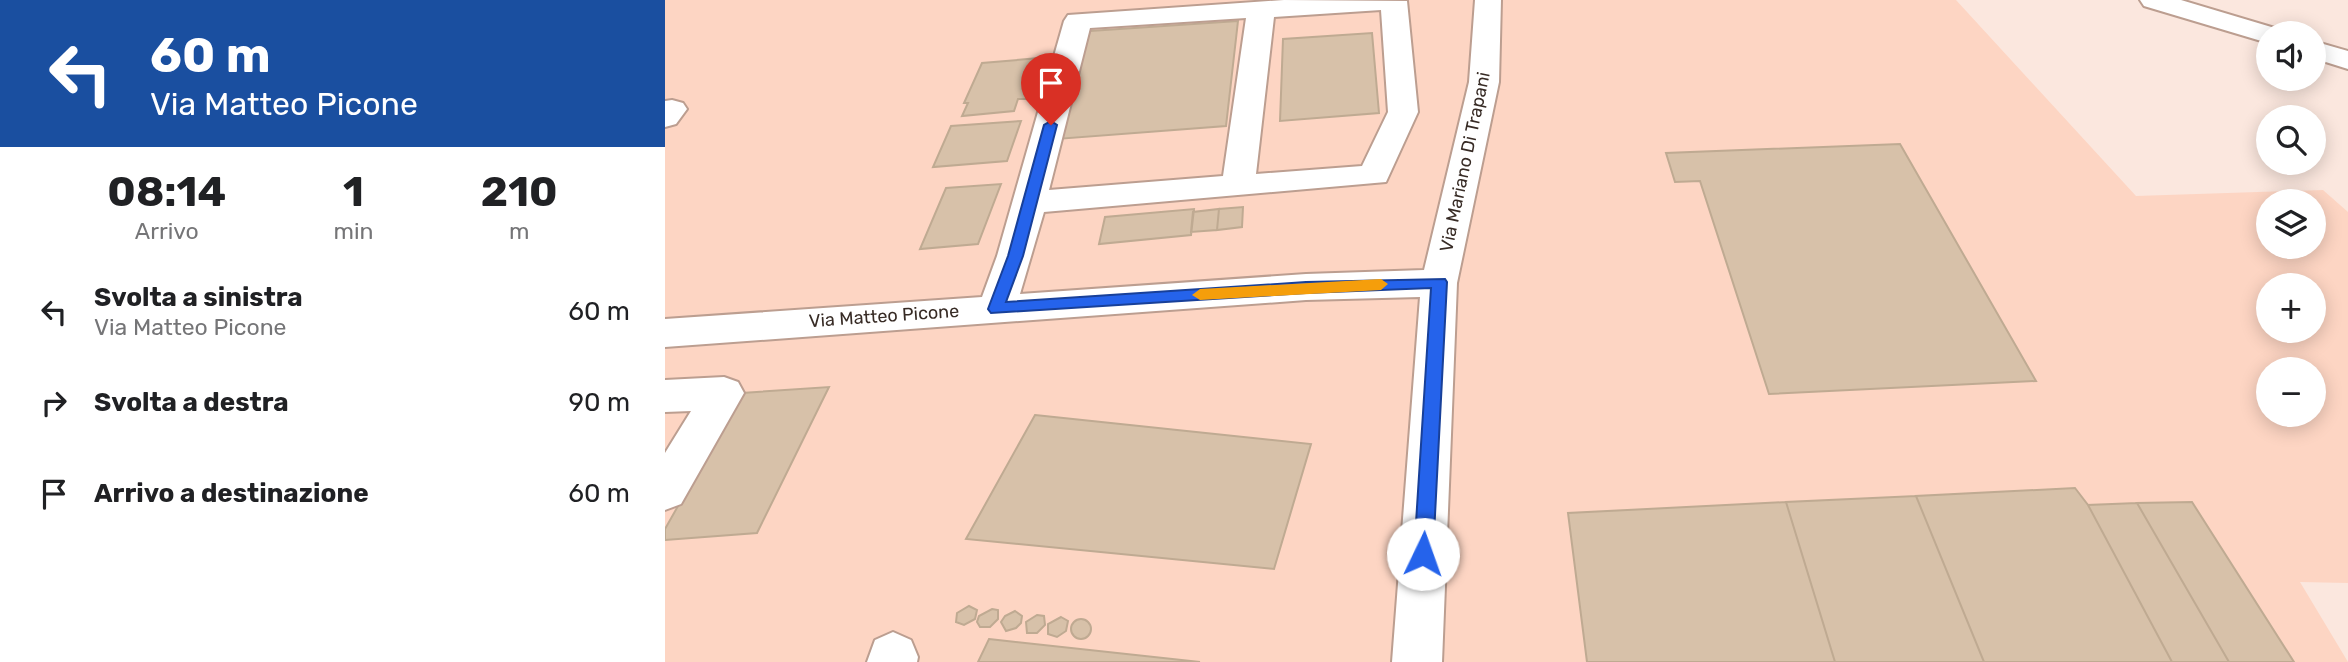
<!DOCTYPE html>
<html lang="it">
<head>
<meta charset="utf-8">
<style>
	:root { --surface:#fff; --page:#f2f2f2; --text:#202124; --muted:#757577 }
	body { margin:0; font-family:Rubik,sans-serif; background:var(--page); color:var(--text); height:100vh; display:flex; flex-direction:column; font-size:26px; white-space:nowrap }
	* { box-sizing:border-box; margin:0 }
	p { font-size:23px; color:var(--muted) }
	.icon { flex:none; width:38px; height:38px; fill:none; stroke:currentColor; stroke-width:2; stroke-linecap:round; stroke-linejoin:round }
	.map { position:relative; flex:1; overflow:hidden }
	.drawer { display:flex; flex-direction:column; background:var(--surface); width:665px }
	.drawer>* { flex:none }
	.top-card { background:#1a4fa0; color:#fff; overflow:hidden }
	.buttons { position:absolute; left:1591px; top:21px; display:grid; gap:14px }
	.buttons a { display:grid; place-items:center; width:70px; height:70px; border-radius:50%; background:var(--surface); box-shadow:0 4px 18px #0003; font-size:35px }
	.pin { position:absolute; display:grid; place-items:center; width:60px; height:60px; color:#fff; margin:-72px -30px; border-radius:50% 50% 50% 0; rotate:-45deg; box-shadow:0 0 7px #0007 }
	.pin .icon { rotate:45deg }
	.me { position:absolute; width:77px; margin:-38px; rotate:3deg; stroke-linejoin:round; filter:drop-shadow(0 0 5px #0008) }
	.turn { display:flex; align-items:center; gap:24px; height:147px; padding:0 35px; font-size:32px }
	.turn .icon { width:91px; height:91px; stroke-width:2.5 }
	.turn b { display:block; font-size:49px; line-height:60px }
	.eta { display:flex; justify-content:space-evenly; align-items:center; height:119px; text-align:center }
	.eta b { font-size:42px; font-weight:700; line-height:49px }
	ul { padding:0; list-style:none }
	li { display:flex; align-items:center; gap:21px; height:91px; padding:0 35px }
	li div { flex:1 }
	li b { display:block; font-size:26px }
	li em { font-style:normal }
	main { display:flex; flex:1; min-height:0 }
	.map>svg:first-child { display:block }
	.built { fill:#fdd5c3; fill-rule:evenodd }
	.building { fill:#d7c1a9; stroke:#bfaa92; stroke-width:2 }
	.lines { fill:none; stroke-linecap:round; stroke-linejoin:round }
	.minor-casing { stroke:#bc9e90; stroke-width:4 }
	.minor { fill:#fff; fill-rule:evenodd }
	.route { fill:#2563eb; stroke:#184099; stroke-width:2 }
	.slow { fill:#f59e0b }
	.labels { text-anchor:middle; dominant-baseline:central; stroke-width:6; stroke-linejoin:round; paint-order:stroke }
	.street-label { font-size:18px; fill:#372b25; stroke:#fff }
</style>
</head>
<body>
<main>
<section class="drawer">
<div class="top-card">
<div class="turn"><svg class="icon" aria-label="left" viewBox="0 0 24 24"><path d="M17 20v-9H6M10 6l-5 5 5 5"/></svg><div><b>60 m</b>Via Matteo Picone</div></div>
</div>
<div class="eta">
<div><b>08:14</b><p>Arrivo</p></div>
<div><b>1</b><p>min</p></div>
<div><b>210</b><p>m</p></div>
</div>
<ul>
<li><svg class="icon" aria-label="left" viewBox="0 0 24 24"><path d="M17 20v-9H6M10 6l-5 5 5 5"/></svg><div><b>Svolta a sinistra</b><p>Via Matteo Picone</p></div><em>60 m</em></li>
<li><svg class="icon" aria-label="right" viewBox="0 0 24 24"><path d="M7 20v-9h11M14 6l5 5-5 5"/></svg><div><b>Svolta a destra</b></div><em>90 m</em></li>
<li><svg class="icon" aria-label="arrive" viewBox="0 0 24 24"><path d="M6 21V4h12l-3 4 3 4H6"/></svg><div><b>Arrivo a destinazione</b></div><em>60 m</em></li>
</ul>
</section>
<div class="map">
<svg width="1683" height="662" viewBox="0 0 1683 662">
	<rect width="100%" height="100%" fill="#fbe7de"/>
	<!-- built -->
	<path class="built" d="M0,0H1291L1471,196L1658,190L1683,212V583L1635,582L1683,662H0ZM1603,201H1648V247H1603ZM1603,285H1648V331H1603ZM1603,369H1648V415H1603Z"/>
	<!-- building -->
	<path class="building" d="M573,21L561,126L392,139L425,31Z
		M707,33L714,113L615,121L618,39Z
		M375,58L361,99H353L349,111L297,116L303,103H299L317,63Z
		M356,121L342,161L268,167L286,126Z
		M1235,144L1371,381L1104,394L1035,181L1010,182L1001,153Z
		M336,184L313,244L255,249L281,188Z
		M578,207L577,227L552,230L554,209Z
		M529,209L526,235L434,244L440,217Z
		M554,209L552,230L526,232L528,212Z
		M164,387L92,533L0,540V529L77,393Z
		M370,415L646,444L609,569L301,539Z
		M1410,488L1423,505L1507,662H1319L1251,496Z
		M1251,496L1319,662H1170L1121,502Z
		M1121,502L1170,662H922L903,513Z
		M1527,502L1629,662H1564L1472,503Z
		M1472,503L1564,662H1507L1423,505Z
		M304,606L312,610L310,619L299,625L291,622L292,613Z
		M327,609L333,610V619L325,627H315L312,622L314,616Z
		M350,611L357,616L356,623L351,628L341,631L336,622L340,616Z
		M372,615L379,616L380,625L372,633H362L361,622Z
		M396,617L403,621L401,631L392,637L383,634V624Z
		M406 629a10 10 0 1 1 20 0a10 10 0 1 1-20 0Z
		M324,639L535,662H313Z"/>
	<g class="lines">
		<!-- minor casing -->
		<g class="minor-casing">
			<path id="minor" d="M619,0L742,1L753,112L721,182L379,212L355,294L641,274L759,270L804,82L810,0H836L834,82L792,283L777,662H727L755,297L641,300L0,347V319L317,297L332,256L399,21L403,15ZM716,10L723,112L697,166L591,174L609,17ZM581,18L558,176L384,190L425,28Z
				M1475,0H1516L1613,29L1616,33H1603V43L1479,6Z
				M1648,41L1683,51V69L1648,58Z
				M7,100L18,103L22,109L11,124L0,127V101Z
				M59,377L73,382L79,393L16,504L0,510V453L26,411L0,412V380Z
				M228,632L246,640L253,657L252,662H202L210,640Z"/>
		</g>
		<!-- minor -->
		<use href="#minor" class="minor"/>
	</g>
	<!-- route -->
	<path class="route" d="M386,121L392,125L358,256L341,302L641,282L780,279L782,282L768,554L765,560L758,562L751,560L749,554L766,288L641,293L326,313L323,309L343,256L379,125Z"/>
	<!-- slow -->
	<path class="slow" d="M716,279L723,284L716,290L535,300L527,295L535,289Z"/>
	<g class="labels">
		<!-- street labels -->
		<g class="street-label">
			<text transform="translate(800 162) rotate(-78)">Via Mariano Di Trapani</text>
			<text transform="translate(219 316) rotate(-4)">Via Matteo Picone</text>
		</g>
	</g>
</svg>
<div class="buttons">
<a><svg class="icon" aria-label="sound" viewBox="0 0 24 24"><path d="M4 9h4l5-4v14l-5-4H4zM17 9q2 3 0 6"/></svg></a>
<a><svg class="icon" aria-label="search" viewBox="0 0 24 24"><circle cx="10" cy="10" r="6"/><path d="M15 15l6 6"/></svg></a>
<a><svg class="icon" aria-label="layers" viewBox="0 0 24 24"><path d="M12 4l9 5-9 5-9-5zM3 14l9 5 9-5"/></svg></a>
<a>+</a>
<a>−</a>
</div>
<div class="pin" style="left:386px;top:125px;background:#d93025"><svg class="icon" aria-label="arrive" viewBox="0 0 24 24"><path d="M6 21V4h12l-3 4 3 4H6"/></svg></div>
<svg class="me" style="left:758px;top:554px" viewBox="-20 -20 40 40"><circle r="19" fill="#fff"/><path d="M0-13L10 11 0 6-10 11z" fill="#2563eb"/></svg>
</div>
</main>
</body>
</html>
